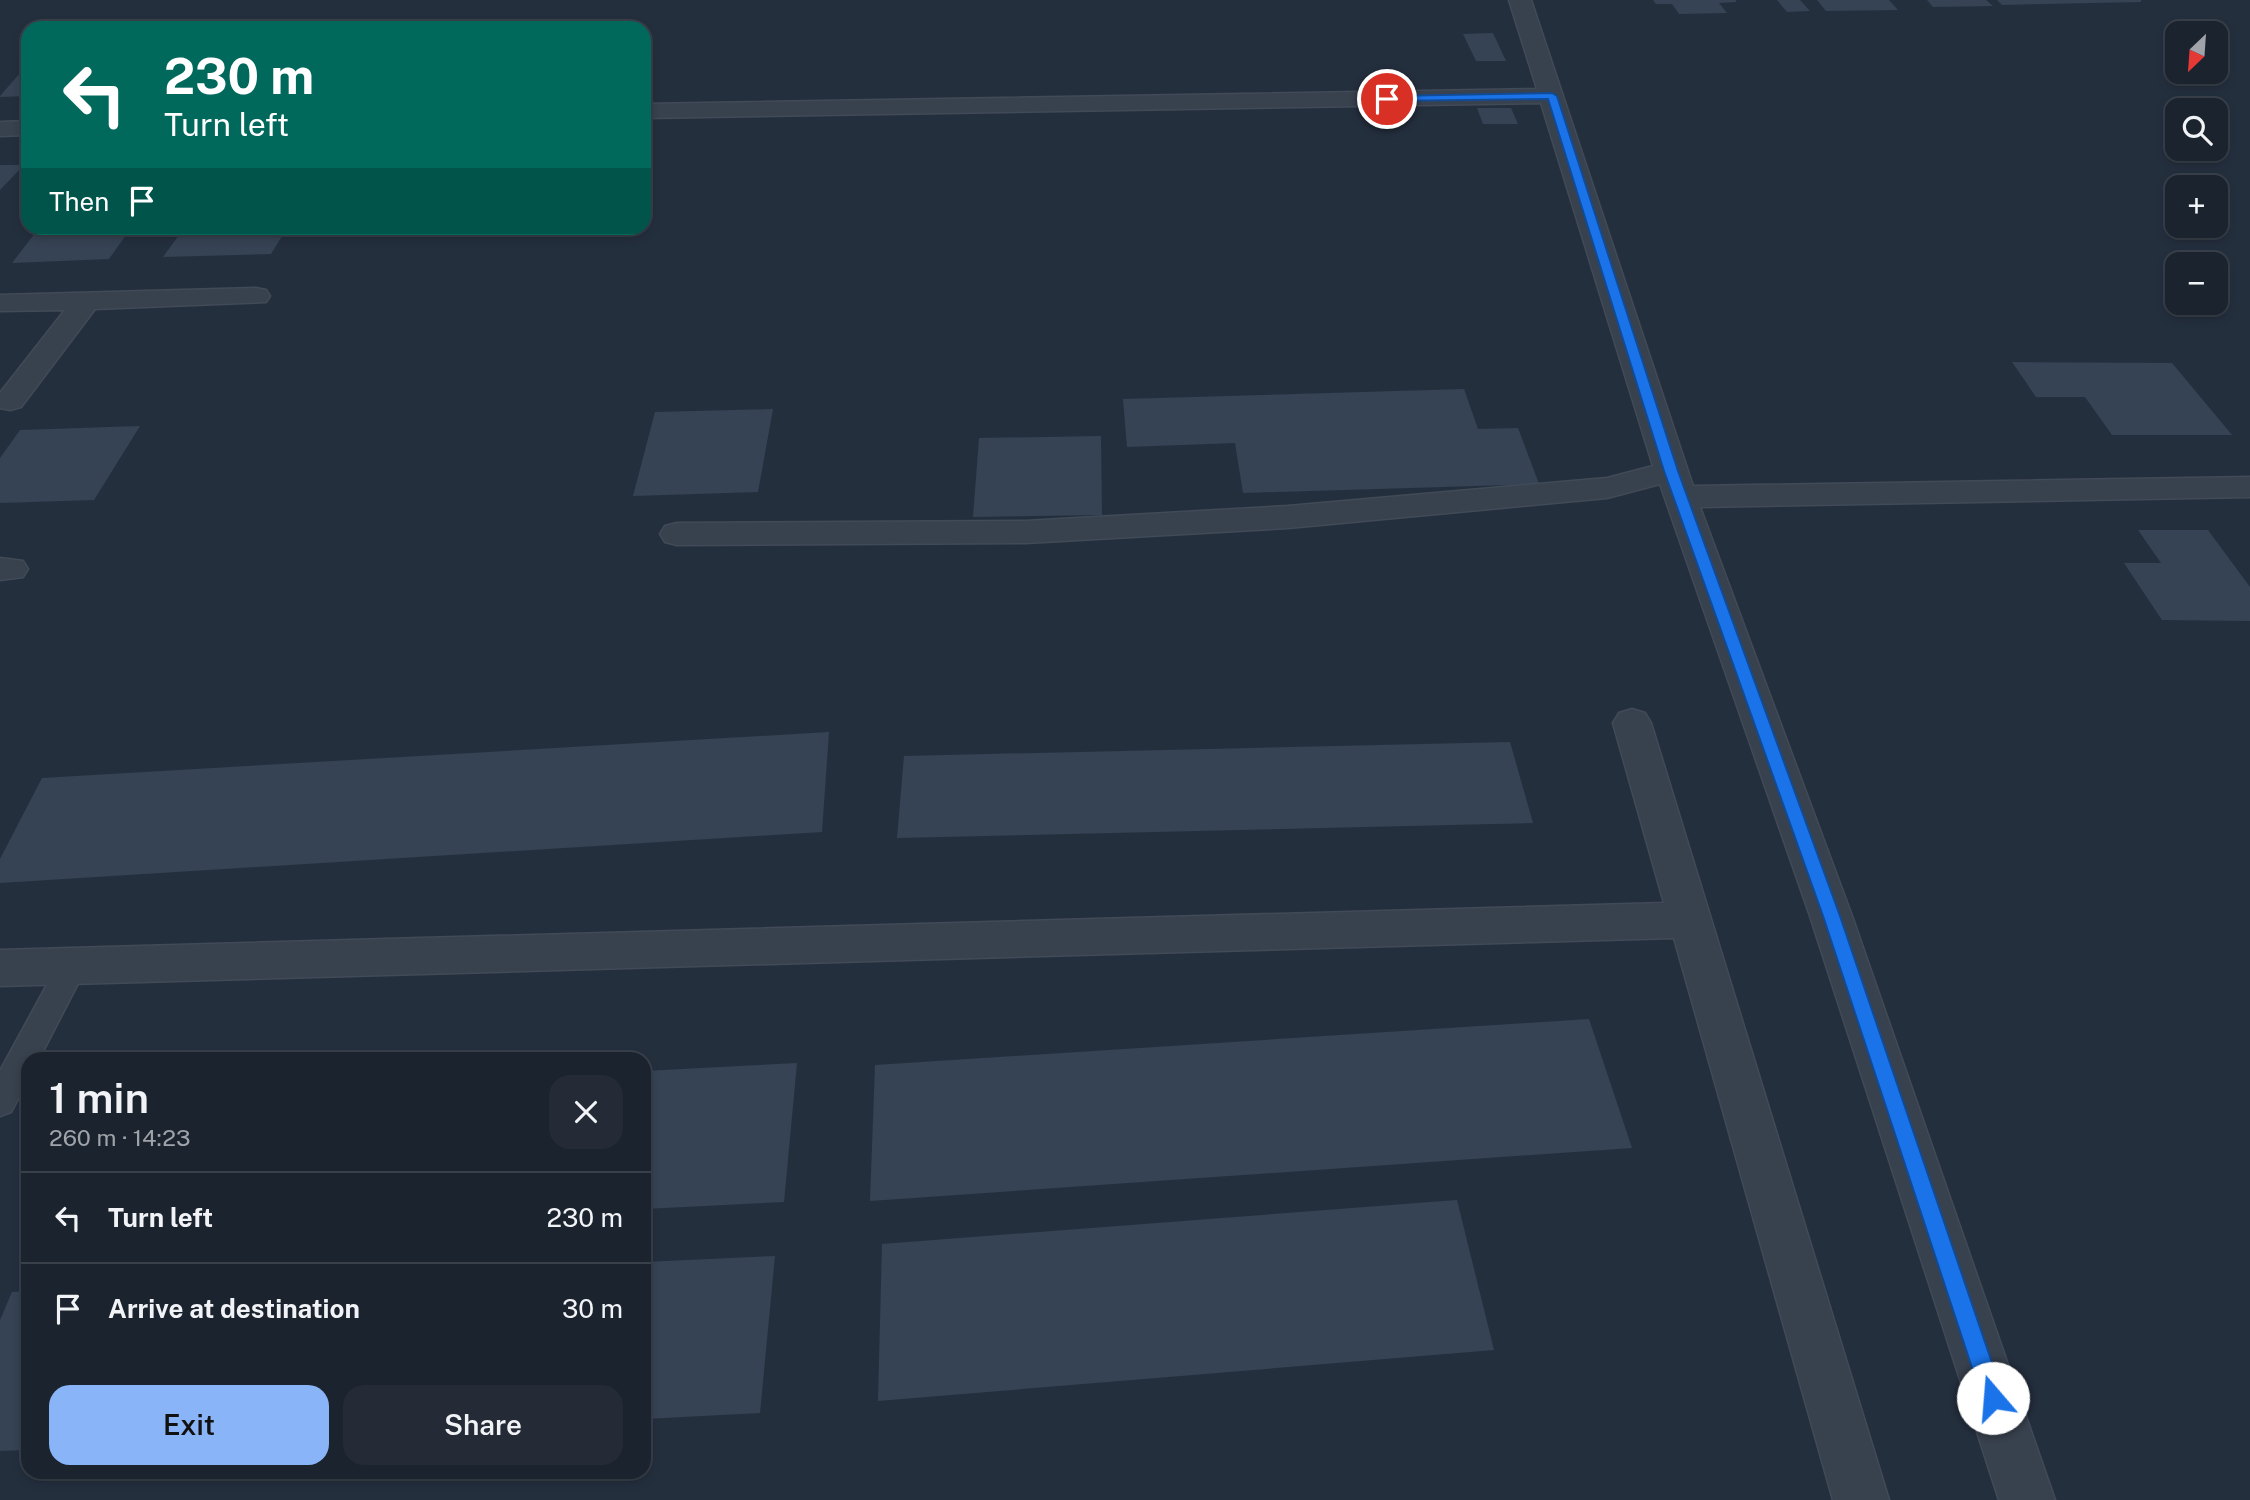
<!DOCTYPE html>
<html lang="en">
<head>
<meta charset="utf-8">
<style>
	:root { --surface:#1b232e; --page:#242b36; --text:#f1f3f6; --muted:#a0a4aa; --line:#39404a; --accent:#8ab4f8 }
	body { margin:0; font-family:"Public Sans",sans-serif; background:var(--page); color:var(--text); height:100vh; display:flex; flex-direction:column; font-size:26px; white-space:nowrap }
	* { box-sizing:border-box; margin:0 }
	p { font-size:23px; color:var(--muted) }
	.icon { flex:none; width:38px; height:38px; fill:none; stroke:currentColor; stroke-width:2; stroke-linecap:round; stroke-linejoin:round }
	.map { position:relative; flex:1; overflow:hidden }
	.details { position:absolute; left:21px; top:1052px; width:630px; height:427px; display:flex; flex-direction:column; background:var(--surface); border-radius:21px; box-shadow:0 4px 10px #0003,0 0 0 2px var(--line) }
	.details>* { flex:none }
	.guide { position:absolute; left:21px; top:21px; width:630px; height:214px; border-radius:21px; box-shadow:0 4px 10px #0003,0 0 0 2px var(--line); background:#00695c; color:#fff; overflow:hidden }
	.needle { width:46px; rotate:205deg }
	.tools { position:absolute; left:2165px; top:21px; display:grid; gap:14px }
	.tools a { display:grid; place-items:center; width:63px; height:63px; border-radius:14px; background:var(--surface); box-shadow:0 4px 10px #0003,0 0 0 2px var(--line); font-size:35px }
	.pin { position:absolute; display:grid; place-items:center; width:60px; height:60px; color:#fff; margin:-30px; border:4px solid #fff; border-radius:50%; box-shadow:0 2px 7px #0007 }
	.me { position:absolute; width:77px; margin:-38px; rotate:342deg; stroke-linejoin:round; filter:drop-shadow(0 0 5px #0008) }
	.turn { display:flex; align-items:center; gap:24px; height:147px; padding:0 28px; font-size:32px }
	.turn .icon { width:91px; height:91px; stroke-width:2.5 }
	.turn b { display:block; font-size:49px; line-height:60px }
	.then { display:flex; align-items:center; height:66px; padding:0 28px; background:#0003; gap:14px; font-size:26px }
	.round { display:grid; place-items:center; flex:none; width:74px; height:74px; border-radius:21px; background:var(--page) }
	.overview { display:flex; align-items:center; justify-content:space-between; height:119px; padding:0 28px }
	h1 { font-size:42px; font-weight:600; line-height:52px }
	.action { display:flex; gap:14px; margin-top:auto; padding:14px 28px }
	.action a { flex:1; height:80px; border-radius:21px; background:var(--accent); color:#111; font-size:28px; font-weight:600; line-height:80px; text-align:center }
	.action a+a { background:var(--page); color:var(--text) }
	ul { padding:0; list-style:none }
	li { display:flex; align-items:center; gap:21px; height:91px; padding:0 28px; border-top:2px solid var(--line) }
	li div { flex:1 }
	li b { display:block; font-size:26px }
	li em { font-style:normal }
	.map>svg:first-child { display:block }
	.building { fill:#364354 }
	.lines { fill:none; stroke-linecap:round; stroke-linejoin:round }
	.service-casing { stroke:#414a57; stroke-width:3 }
	.minor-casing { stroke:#414a57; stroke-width:3 }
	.service { fill:#38414e; fill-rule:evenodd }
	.minor { fill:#38414e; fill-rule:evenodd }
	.route { fill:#1a73e8; stroke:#114b97; stroke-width:2 }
</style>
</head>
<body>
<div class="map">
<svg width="2250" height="1500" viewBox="0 0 2250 1500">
	<rect width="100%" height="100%" fill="#242f3e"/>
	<!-- building -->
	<path class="building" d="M1653,0H1736V2L1719,3L1727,13L1679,14L1672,4H1656Z
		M1777,0H1800L1810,11L1787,12Z
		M1817,0H1889L1898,10L1826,11Z
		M1927,0H1986L1993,6L1933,7Z
		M1997,0H2141V2L2002,5Z
		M1493,33L1506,61H1476L1463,34Z
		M28,64V96L0,97V96Z
		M1477,108H1511L1518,124H1483Z
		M0,165H24L0,190Z
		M39,228H131L109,259L12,263Z
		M184,228H287L271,254L163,257Z
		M2012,362L2172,363L2232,435H2112L2085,397H2036Z
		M1464,389L1478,429L1518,428L1539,484L1243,493L1235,443L1127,447L1123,399Z
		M773,409L758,492L633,496L655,412Z
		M140,426L94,500L0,503V458L20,430Z
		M1101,436L1102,515L973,517L979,438Z
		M2138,530H2208L2250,587V621L2162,620L2124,563H2161Z
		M829,732L822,832L0,883V859L42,778Z
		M1510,742L1533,823L897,838L904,756Z
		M1589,1019L1632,1148L870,1201L875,1065Z
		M797,1063L784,1202L644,1209V1071Z
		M1457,1200L1494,1350L878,1401L882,1244Z
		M775,1256L760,1413L644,1419V1262Z
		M28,1291V1450L0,1451V1320L12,1292Z"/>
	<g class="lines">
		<!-- service casing -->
		<g class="service-casing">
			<path id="service" d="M72,954L82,957L87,966L39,1059H28V1080L11,1112L0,1116V1071L62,957Z"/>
		</g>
		<!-- minor casing -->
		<g class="minor-casing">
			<path id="minor" d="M1509,0H1531L1693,486L2250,477V497L1700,507L1852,916L2055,1500H1999L1810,916L1660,484L1607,498L1288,528L1026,543L677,545L665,542L660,534L665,526L677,523L1026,521L1288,506L1607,478L1653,466L1541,103L644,118V104L1537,89Z
				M28,121V135L0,136V122Z
				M256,288L266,290L270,296L266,302L95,309L21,407L10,410L0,408V393L65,310L0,311V295Z
				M0,558L23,561L28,569L23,577L0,580Z
				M1632,709L1645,713L1651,723L1889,1500H1833L1674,938L0,986V950L1664,903L1613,723L1619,713Z"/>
		</g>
		<!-- service -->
		<use href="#service" class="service"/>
		<!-- minor -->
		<use href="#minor" class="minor"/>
	</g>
	<!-- route -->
	<path class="route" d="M1552,93L1557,96L1678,471L1840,916L2004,1398L2001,1406L1993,1409L1985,1406L1982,1398L1823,916L1664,471L1548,99L1387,101L1382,99L1387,96Z"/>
</svg>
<div class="tools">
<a><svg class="needle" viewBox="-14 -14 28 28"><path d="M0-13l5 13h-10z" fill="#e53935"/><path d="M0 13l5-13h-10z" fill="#a0a4aa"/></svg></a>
<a><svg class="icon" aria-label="search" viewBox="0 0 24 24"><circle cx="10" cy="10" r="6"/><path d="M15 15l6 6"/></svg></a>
<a>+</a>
<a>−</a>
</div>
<div class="pin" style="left:1387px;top:99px;background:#d93025"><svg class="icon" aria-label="arrive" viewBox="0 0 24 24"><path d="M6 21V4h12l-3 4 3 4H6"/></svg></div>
<svg class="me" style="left:1993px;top:1398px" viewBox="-20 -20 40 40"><circle r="19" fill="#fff"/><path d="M0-13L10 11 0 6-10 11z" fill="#1a73e8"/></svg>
<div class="guide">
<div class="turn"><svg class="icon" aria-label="left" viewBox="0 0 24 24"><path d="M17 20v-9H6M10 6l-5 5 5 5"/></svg><div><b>230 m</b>Turn left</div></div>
<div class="then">Then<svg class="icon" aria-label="arrive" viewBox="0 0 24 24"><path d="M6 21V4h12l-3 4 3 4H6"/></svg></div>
</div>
<section class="details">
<div class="overview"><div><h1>1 min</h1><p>260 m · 14:23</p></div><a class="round"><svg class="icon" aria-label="close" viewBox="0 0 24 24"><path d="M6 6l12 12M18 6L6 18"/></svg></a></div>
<ul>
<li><svg class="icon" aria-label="left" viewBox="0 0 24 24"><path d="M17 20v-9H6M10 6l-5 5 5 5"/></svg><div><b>Turn left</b></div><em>230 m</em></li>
<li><svg class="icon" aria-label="arrive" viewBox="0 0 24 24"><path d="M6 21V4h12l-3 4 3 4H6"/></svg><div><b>Arrive at destination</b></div><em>30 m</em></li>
</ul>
<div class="action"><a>Exit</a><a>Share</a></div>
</section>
</div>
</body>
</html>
